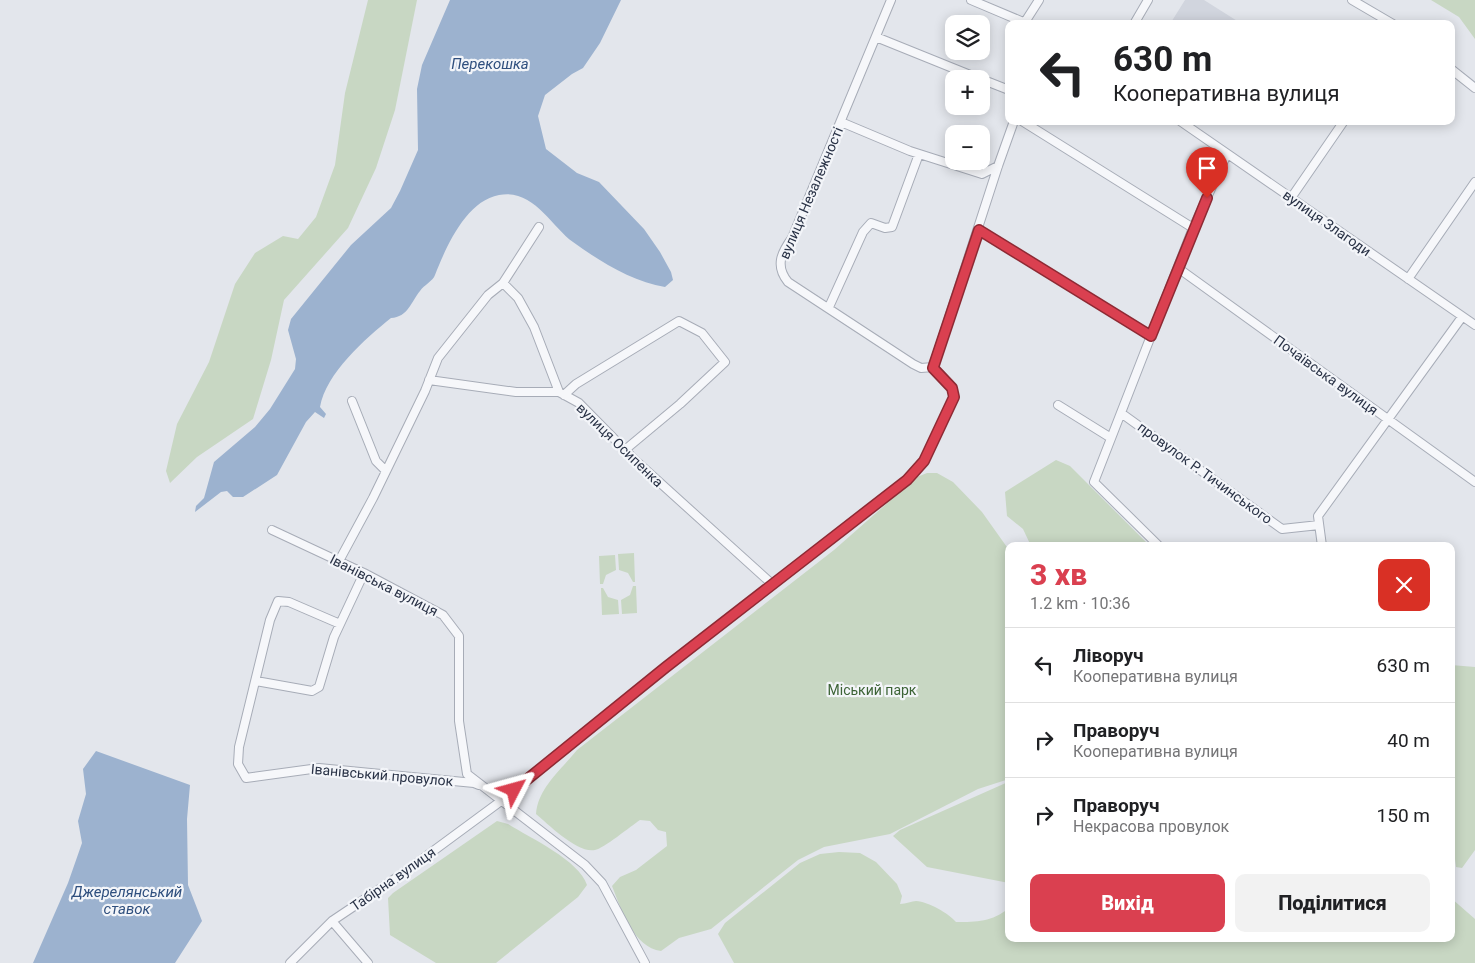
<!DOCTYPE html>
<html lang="uk">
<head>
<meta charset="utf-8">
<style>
	:root { --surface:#fff; --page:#f2f2f2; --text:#202124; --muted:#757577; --line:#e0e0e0; --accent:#da4050 }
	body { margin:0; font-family:Roboto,sans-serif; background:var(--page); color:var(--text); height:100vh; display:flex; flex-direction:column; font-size:19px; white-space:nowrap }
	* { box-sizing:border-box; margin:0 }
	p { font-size:16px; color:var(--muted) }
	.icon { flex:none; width:28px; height:28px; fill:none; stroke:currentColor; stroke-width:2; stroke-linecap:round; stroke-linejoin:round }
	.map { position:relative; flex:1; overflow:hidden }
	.panel { position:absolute; left:1005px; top:542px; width:450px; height:400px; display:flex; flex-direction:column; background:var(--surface); border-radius:10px; box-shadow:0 2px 12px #0003 }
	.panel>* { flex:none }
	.hud { position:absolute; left:1005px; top:20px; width:450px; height:105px; border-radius:10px; box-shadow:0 2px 12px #0003; background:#fff; color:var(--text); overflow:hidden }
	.tools { position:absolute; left:945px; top:15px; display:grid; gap:10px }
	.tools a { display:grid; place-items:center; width:45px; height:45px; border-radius:10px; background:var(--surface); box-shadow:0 2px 12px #0003; font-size:25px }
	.pin { position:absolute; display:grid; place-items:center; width:42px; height:42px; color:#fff; margin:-51px -21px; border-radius:50% 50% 50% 0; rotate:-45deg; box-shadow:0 0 5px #0007 }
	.pin .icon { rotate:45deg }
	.me { position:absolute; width:55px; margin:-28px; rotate:51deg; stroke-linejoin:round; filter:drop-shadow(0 0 4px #0008) }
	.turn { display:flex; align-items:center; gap:18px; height:105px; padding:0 25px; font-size:22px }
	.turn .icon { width:65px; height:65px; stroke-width:2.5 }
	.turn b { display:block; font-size:35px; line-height:42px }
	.round { display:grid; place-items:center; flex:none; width:52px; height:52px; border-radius:10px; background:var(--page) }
	.head { display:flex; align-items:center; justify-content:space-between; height:85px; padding:0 25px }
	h1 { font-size:30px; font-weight:800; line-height:38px; color:var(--accent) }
	.primary-button { display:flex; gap:10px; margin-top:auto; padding:10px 25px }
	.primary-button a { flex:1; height:58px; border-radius:10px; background:var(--accent); color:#fff; font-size:20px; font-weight:800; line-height:58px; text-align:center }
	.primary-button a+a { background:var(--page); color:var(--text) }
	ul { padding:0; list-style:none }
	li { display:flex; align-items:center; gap:15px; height:75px; padding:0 25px; border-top:1px solid var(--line) }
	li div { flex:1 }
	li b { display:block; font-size:19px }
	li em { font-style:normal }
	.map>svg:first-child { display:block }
	.built { fill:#d1d5de }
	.green { fill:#c8d7c3 }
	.water { fill:#9cb2cf }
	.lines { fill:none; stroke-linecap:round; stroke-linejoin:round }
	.minor-casing { stroke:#a7acb7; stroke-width:10 }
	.minor { stroke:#f6f7fa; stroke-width:8 }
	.route-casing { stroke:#8e2a34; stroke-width:12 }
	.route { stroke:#da4050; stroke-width:9 }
	.labels { text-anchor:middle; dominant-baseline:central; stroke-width:4.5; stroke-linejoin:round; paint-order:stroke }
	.street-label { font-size:14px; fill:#293246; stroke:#f3f5f9 }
	.park-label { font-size:14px; fill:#3c6335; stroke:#f3f5f9 }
	.water-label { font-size:15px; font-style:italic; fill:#2f4f7e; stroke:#f3f5f9 }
</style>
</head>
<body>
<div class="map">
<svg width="1475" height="963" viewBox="0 0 1475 963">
	<rect width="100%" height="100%" fill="#e3e6ec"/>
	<!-- built -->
	<path class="built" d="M1185,0H1204L1242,24H1170Z"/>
	<!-- green -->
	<path class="green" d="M368,0H417L395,110L376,168L348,228L284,300L271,360L253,419L197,457L170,483L166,471L177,424L209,362L235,284L255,253L283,236L298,239L316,217L335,165L345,93Z
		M1431,0H1475V39L1459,17Z
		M1056,460L1070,466L1150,546H1031L1023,529L1007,516L1005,492Z
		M927,473H937L953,482L982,512L1009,550V779L978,789L890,834L824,847L798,860L711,929L679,938L661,951C634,948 621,909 612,886L620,877L636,870L667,846L666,832L658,830L650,821L640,820C631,826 603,849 595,850C578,854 548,824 536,814C538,788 561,770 577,750L834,550L917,477Z
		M634,553L635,582H633L628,573L619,570L618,554Z
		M615,555L616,570L606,575L603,584H600L599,556Z
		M633,586H636L637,613L622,614L621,600L630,595Z
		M601,588H603L608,597L618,600L619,614L602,615Z
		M1451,665L1475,667V850L1462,868L1456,867L1455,859L1451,858Z
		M1008,782L1009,883L927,867L893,836L900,830Z
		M497,821L508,824C530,838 579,860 587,885L578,897L496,963H436L390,935L388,898L393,893Z
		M839,852L860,853L876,862L897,884L902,896L900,904C906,904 912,901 916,901C929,902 948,913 956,922C977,922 992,922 1009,908V939H1451V898L1475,919V963H734L718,934L725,923L800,863L820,854Z"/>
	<!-- water -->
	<path class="water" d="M450,0H621L600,43L583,68L572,74L545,95L538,116L546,149L577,173L599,182L644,229L660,252L671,272L673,280L665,287C633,282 599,261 573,242C551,226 533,188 499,195C466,201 446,247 435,275C433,281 424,285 420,291C411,302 408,317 391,318C365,339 326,373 320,407L326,414L324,418L315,412L306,422L277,475L243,497H233L227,491L221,492L195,512L196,506L204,498L214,462L255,427L270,409L295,369L296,359L288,330L291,319L351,245L391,208L400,191L418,150L417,89L422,65Z
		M96,751L190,785L187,819L188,885L202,921L175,963H33L68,883L82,843L78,821L86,794L83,769Z"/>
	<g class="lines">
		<!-- minor casing -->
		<g class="minor-casing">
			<path id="minor" d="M891,0L792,238C781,253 775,266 788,282L913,364L921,368L933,367
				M971,0L1028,24
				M1352,0L1393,24
				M1025,22L1039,0
				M1134,24L1148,0
				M876,37L980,79
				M1451,69L1475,88
				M981,79L1009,90
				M1022,121L1193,228
				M1180,121L1475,325
				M841,122L910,151L982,174L998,166
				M1291,198L1344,121
				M979,230L1151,336
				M1178,268L1475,482
				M1408,279L1475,182
				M503,283L518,298L534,327L559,392L579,403L636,461L772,584
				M829,307L863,232L871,223L885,228L892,227L919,154
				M933,367L998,166L1014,121
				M429,380L516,392H559
				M564,395L576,384L679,321L702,333L725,362L680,404L626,449
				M352,401L376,461L386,471
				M1058,405L1111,438
				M1121,413L1282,529L1319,525
				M272,530L364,573L443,615L459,636V721L467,774L585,865L602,883L645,963
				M1159,546L1094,482L1193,228L1227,154
				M1322,546L1318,516L1462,317
				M339,561L373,498L425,391L438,358L488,295L503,283L539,227
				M340,624L289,602L278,601L270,620L239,747L238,764L246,778L319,768L474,783L479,785
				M256,681L312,691L319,687L334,637L364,573
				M332,921L368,963
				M290,963L332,921L402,874L501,801L666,667L907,480L924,461L954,397L952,387L933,367"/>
		</g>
		<!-- minor -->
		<use href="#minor" class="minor"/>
	</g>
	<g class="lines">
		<!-- route casing -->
		<g class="route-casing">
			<path id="route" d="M514,790L666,667L907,480L924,461L954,397L952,388L933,368L979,230L1151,336L1207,198"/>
		</g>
		<!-- route -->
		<use href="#route" class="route"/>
	</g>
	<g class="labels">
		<!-- street labels -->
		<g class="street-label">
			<text transform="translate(811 193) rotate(-67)">вулиця Незалежності</text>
			<text transform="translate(1327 223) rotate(35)">вулиця Злагоди</text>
			<text transform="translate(1326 375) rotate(36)">Почаївська вулиця</text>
			<text transform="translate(620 445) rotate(44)">вулиця Осипенка</text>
			<text transform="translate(1205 473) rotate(36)">провулок Р. Тичинського</text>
			<text transform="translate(384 585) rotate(27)">Іванівська вулиця</text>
			<text transform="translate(382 775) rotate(5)">Іванівський провулок</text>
			<text transform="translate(393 879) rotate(-35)">Табірна вулиця</text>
		</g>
		<!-- park labels -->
		<g class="park-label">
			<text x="872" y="690">Міський парк</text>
		</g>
		<!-- water labels -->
		<g class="water-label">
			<text x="490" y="64">Перекошка</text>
			<text x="127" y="892">Джерелянський<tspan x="127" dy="17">ставок</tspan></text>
		</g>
	</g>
</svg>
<div class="tools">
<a><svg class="icon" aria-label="layers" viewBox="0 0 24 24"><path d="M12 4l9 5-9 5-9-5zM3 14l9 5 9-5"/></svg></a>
<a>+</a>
<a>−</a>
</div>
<div class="pin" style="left:1207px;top:198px;background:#d93025"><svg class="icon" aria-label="arrive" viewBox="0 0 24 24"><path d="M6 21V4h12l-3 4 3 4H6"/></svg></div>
<svg class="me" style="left:514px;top:790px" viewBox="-20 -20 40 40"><path d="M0-17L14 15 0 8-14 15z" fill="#da4050" stroke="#fff" stroke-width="4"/></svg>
<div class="hud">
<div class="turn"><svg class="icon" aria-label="left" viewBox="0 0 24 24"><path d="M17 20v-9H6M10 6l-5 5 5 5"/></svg><div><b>630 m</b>Кооперативна вулиця</div></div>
</div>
<section class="panel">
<div class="head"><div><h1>3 хв</h1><p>1.2 km · 10:36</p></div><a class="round" style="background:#d93025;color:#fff"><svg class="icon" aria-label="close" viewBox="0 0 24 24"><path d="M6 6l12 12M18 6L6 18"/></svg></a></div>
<ul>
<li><svg class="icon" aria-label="left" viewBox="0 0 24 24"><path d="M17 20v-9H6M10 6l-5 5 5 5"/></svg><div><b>Ліворуч</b><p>Кооперативна вулиця</p></div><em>630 m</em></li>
<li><svg class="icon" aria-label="right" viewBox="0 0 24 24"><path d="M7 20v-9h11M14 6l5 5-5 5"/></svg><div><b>Праворуч</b><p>Кооперативна вулиця</p></div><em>40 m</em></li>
<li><svg class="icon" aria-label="right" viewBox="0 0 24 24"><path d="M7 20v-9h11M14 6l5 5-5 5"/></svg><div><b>Праворуч</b><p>Некрасова провулок</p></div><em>150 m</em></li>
</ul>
<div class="primary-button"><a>Вихід</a><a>Поділитися</a></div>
</section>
</div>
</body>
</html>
